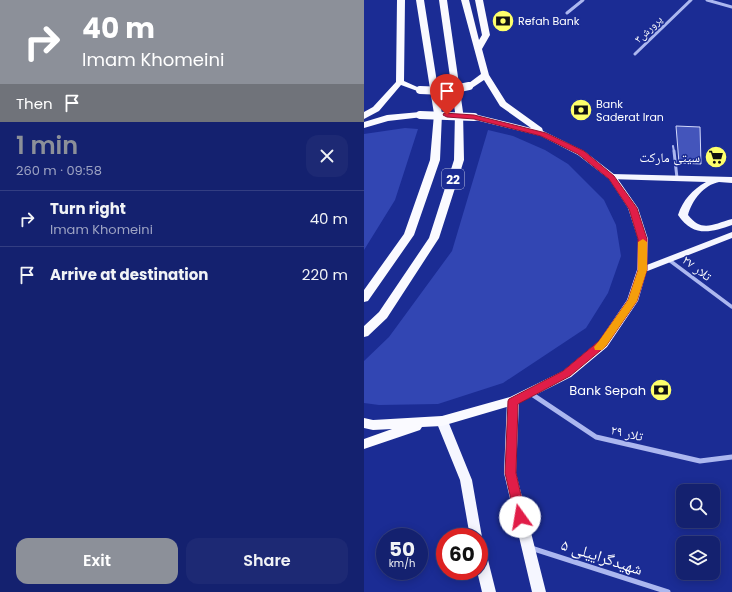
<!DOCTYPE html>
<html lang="en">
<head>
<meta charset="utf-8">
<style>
	:root { --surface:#14216f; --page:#1d2974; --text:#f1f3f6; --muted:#9da3c3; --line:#333e82; --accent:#8c9099 }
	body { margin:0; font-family:Poppins,"Noto Naskh Arabic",sans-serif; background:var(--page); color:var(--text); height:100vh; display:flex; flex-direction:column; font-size:15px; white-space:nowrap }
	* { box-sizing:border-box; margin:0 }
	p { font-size:13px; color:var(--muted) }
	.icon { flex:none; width:22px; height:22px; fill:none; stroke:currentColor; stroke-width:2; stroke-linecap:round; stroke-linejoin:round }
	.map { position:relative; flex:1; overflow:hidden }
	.sheet { display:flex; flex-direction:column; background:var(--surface); width:364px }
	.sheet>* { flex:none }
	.hud { background:#8c9099; color:#fff; overflow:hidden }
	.tools { position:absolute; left:312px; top:484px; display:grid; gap:8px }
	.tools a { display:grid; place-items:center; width:44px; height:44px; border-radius:8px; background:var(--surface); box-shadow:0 2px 10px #0003,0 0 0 1px var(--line); font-size:20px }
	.speed { position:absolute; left:12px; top:528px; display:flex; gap:8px; font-size:20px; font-weight:700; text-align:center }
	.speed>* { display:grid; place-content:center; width:52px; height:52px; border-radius:50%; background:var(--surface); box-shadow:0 2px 10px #0003,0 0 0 1px var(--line); line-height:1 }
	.speed small { font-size:10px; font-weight:400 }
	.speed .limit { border:6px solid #d22; background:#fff; color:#111 }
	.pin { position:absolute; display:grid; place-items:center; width:34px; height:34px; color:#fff; margin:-41px -17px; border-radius:50% 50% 50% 0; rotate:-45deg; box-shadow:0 0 4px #0007 }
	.pin .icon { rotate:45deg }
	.me { position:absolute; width:44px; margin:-22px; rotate:347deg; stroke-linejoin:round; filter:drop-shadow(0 0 3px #0008) }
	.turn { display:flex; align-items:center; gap:14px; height:84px; padding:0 16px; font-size:18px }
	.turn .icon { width:52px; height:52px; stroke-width:2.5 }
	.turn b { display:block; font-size:28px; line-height:34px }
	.then { display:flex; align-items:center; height:38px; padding:0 16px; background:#0003; gap:8px; font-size:15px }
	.round { display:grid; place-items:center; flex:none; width:42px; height:42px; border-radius:12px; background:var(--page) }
	.headline { display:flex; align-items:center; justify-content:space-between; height:68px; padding:0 16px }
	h1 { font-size:24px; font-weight:600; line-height:30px; color:var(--accent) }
	.action { display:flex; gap:8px; margin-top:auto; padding:8px 16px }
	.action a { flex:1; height:46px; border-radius:12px; background:var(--accent); color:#fff; font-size:16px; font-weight:600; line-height:46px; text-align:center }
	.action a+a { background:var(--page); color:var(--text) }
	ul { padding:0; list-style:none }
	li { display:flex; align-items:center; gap:12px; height:56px; padding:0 16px; border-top:1px solid var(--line) }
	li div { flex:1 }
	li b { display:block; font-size:15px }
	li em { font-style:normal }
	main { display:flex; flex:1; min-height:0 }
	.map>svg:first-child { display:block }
	.green { fill:#3246b3 }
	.building { fill:#45b; stroke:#d3d9fb }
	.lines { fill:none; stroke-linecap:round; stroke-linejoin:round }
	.service-far1 { stroke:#acb7ef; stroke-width:2 }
	.service { stroke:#acb7ef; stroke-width:3 }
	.minor-far2 { stroke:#acb7ef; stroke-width:3 }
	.minor-far1 { stroke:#acb7ef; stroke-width:3.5 }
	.minor { stroke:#acb7ef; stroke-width:5 }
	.primary { fill:#f5f6ff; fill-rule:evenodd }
	.trunk { fill:#fafaff; fill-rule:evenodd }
	.trunk-bridge { stroke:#fafaff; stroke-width:8 }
	.route { fill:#e11d48; stroke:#92132f }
	.slow { fill:#f59e0b }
	.labels { text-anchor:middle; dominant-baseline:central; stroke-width:3; stroke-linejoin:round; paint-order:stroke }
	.far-poi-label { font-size:11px; fill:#fff; stroke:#1b2c94; text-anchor:start }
	.far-street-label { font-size:11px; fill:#fff; stroke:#1b2c94 }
	.shield { fill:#1b2c94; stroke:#bbc0df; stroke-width:1 }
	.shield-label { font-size:12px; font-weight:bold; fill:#fff }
	.poi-label { font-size:13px; fill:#fff; stroke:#1b2c94; text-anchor:end }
	.street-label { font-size:13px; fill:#fff; stroke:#1b2c94 }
	.near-street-label { font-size:16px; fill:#fff; stroke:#1b2c94 }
</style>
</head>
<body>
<main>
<section class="sheet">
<div class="hud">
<div class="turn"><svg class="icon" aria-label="right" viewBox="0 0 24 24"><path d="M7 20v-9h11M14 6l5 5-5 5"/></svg><div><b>40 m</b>Imam Khomeini</div></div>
<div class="then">Then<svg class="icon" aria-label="arrive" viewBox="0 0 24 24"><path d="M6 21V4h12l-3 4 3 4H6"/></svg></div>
</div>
<div class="headline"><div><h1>1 min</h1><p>260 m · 09:58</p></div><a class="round"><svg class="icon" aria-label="close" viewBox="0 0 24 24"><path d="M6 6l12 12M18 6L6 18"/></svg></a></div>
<ul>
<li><svg class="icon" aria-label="right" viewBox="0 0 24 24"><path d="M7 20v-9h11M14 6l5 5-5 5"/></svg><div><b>Turn right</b><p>Imam Khomeini</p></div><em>40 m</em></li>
<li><svg class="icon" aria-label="arrive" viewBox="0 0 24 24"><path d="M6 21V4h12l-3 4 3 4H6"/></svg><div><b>Arrive at destination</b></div><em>220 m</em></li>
</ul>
<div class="action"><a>Exit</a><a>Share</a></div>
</section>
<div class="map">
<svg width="368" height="592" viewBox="0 0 368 592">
	<rect width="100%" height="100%" fill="#1b2c94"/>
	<!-- green -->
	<path class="green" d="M41,128L54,129L31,200L0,250V134Z
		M124,130L149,136L181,150L204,164L240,200L252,225L257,256L244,293L222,328L139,383L74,404L15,405L0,403V361L25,337L88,251Z"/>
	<!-- building -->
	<path class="building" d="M312,126L336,127L337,164L315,163Z"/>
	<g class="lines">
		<!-- service-far1 -->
		<path class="service-far1" d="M309,146L310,152"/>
		<!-- service -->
		<path class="service" d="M310,151L313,178"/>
		<!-- minor-far2 -->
		<path class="minor-far2" d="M343,0L368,7
			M203,13L219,0
			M271,54L327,0"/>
		<!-- minor-far1 -->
		<path class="minor-far1" d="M305,260L368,307"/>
		<!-- minor -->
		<path class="minor" d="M166,393L232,437L336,461L368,457
			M167,548L304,592"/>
		<!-- primary -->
		<path class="primary" d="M248,174L368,177V183C364,183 359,182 355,182C340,185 328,200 324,215C338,233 349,224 368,219V225C346,233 329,237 314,215C319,200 328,190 342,182L245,179L244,177L245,175Z
			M368,232V238L281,272L278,273L273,270L275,268Z
			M149,397L153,398L155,401L152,473L182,592H168L140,473L143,401L145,398Z
			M78,416L82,418L84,421L108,480L118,537L115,542V537H106L96,480L72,421L74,418Z
			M115,546L120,548L122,552L132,592H118L113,571H115Z"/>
		<!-- trunk -->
		<path class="trunk" d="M33,0H41L40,81L60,90L56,92L37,85L15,111L0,119V112L9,107L32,82Z
			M52,0H60L78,114L76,160L50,235L4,301L0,302V290L40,234L66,160L70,114Z
			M75,0H83L99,112L100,160L75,238L23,318L4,336L0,337V326L15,312L65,238L90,160L91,112Z
			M97,0H105L115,40L118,35L111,0H119L126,35L118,49L125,75L142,102L178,128L179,131L220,151L251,175L274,208L284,239L283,270L274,301L243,347L207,377L153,404L78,426L58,427L56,430L0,449V439L28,429L9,430L0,428V418L9,420L78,416L146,397L199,371L235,341L263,300L273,270L274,239L264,208L245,179L214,155L177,136L107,119L106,117L110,114L167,128L136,106L120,80L108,88H102L101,86L117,74Z
			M56,112L59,113L60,115L59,117L24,121L0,128V122L23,115Z"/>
		<!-- trunk-bridge -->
		<path class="trunk-bridge" d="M56,90L81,91L105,86
			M56,115L110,117"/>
	</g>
	<!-- route -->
	<path class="route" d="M80,113L110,115L182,133L220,151L250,176L273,208L283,239V270L273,301L242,346L206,376L154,404L152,473L162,517L160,521L156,522L152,521L151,517L141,473L144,401L145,399L199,371L235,341L264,300L274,270V239L265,209L245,179L214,154L177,136L110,119L83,117L79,115Z"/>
	<!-- slow -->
	<path class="slow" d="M279,239L283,242V270L273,301L242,346L238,350H231L230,347L235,341L264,300L274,270V242Z"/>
	<!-- icons -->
	<defs>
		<g id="bank-disc" transform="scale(1.15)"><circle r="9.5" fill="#feff6b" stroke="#1b2c94"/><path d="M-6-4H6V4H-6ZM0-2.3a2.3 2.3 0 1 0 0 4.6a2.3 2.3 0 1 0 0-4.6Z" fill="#111"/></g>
		<g id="supermarket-disc" transform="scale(1.15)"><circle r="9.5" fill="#feff6b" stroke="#1b2c94"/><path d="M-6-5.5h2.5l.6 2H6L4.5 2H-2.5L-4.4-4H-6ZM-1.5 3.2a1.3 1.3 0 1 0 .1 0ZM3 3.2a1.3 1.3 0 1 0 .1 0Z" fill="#111"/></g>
	</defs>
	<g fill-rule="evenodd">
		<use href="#bank-disc" x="139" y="21"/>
		<use href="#bank-disc" x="217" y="110"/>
		<use href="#supermarket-disc" x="352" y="157"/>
		<use href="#bank-disc" x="297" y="390"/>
	</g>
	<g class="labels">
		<!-- far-poi labels -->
		<g class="far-poi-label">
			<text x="154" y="21">Refah Bank</text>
			<text x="232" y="104">Bank<tspan x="232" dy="13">Saderat Iran</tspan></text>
		</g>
		<!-- far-street labels -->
		<g class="far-street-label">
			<text transform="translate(284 29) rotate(-44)">پرورش۳</text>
		</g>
		<!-- shield labels -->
		<rect class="shield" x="78" y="169" width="22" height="20" rx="3"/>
		<g class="shield-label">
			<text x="89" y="179">22</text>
		</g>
		<!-- poi labels -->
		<g class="poi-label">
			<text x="336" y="157">سیتی مارکت</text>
			<text x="282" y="390">Bank Sepah</text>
		</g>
		<!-- street labels -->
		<g class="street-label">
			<text transform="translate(333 268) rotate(37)">تلار ۲۷</text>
			<text transform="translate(263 433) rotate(13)">تلار ۲۹</text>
		</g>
		<!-- near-street labels -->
		<g class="near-street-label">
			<text transform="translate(238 557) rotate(18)">شهیدگراییلی ۵</text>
		</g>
	</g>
</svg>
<div class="tools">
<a><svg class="icon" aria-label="search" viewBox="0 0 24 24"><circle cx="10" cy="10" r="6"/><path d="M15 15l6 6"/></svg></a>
<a><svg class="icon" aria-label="layers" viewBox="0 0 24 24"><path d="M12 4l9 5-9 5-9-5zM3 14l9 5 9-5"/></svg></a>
</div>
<div class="speed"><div>50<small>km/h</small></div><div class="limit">60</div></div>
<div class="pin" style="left:83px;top:115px;background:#d93025"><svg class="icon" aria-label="arrive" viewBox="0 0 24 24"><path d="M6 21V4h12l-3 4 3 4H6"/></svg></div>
<svg class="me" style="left:156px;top:517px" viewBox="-20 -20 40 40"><circle r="19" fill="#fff"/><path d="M0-13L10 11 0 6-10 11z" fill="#e11d48"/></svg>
</div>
</main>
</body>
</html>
